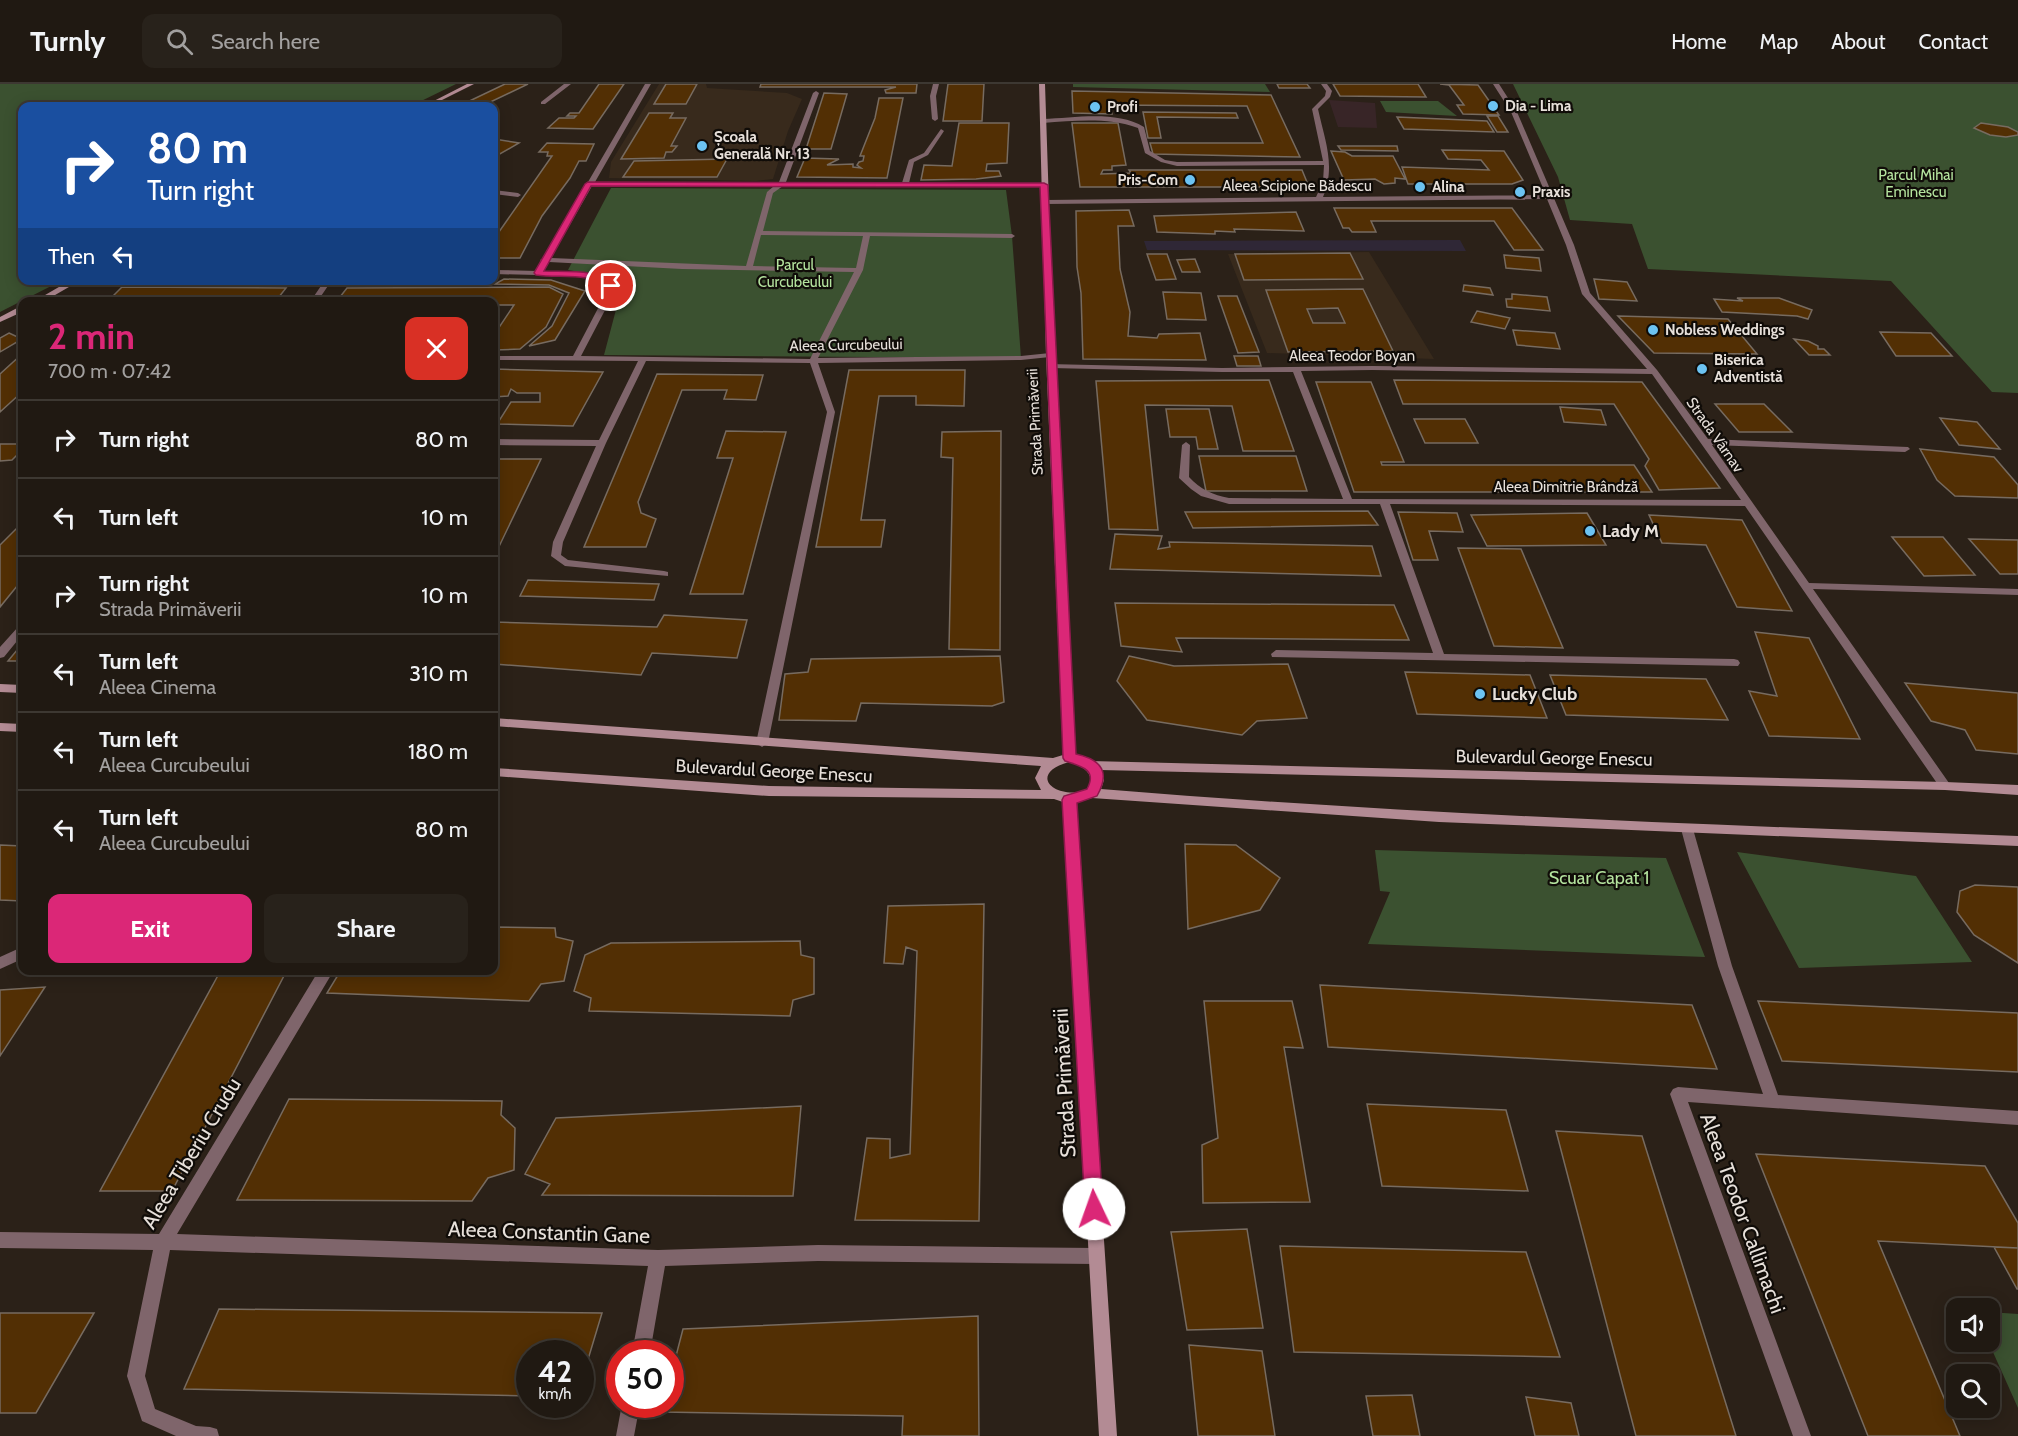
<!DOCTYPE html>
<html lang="en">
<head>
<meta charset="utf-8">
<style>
	:root { --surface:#201912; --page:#28221b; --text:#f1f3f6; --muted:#a2a09f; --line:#3d3832; --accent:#db2777 }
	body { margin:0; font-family:Cabin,sans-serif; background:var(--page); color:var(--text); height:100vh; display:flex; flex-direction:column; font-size:22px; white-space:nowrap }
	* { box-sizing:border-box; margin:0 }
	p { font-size:20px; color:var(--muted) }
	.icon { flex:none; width:33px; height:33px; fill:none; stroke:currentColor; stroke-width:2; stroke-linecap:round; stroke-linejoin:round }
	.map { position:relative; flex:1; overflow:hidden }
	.drawer { position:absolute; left:18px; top:213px; width:480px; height:678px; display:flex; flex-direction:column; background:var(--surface); border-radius:12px; box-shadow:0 3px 15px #0003,0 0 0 2px var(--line) }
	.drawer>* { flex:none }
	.banner { position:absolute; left:18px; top:18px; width:480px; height:183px; border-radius:12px; box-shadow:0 3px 15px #0003,0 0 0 2px var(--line); background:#1a4fa0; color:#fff; overflow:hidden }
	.fabs { position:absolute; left:1946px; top:1214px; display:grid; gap:12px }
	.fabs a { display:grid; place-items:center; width:54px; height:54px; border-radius:12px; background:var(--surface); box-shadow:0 3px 15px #0003,0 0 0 2px var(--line); font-size:30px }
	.speed { position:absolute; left:516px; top:1256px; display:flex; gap:12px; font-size:30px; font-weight:700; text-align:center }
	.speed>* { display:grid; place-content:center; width:78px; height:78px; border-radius:50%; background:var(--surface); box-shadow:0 3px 15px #0003,0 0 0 2px var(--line); line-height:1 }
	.speed small { font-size:15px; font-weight:400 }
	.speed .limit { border:9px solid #d22; background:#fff; color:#111 }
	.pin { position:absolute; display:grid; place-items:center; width:51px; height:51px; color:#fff; margin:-26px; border:3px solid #fff; border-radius:50%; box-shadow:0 2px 6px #0007 }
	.me { position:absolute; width:66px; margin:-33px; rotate:357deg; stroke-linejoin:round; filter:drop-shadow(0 0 4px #0008) }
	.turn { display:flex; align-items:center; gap:21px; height:126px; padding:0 30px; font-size:27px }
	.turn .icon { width:78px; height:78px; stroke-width:2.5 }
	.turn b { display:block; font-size:42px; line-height:51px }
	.then { display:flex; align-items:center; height:57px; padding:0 30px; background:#0003; gap:12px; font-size:22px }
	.round { display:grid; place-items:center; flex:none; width:63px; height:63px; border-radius:12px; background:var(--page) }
	.headline { display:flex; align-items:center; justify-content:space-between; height:102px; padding:0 30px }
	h1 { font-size:36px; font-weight:700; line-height:45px; color:var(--accent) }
	.cta { display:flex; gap:12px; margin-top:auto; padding:12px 30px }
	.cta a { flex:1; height:69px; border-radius:12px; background:var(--accent); color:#fff; font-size:24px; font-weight:700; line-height:69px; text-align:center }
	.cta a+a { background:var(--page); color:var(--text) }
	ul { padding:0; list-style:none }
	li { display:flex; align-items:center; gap:18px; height:78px; padding:0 30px; border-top:2px solid var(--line) }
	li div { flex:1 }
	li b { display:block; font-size:22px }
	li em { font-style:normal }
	header { display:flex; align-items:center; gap:36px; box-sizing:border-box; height:84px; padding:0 30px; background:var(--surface); border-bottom:2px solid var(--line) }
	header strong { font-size:28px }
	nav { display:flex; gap:33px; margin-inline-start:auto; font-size:21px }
	.search { width:420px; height:54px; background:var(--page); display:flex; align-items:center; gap:15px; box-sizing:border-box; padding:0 21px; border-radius:12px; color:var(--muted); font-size:22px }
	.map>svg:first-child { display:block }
	.commercial { fill:#382527 }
	.industrial { fill:#2f2736 }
	.built { fill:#382a1c }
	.green { fill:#3b5130 }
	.building { fill:#522f04; stroke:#776b60; stroke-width:1.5; fill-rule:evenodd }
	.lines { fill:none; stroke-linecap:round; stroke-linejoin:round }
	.street { fill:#7f656b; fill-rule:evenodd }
	.secondary { fill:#b38b94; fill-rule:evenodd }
	.route { fill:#db2777; stroke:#8e194d; stroke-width:1.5 }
	.poi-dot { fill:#6cc3f2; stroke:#100c08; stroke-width:2 }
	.labels { text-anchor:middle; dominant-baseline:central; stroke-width:4.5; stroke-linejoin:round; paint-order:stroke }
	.far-poi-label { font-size:15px; font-weight:bold; fill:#e7e0da; stroke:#100c08; text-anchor:start }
	.far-park-label { font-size:15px; fill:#b4e39e; stroke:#100c08 }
	.far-street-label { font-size:15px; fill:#e7e0da; stroke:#100c08 }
	.poi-label { font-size:18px; font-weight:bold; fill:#e7e0da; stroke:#100c08; text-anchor:start }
	.street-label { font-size:18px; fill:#e7e0da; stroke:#100c08 }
	.park-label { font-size:18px; fill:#b4e39e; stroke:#100c08 }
	.near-street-label { font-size:21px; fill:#e7e0da; stroke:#100c08 }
</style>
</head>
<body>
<header>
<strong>Turnly</strong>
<div class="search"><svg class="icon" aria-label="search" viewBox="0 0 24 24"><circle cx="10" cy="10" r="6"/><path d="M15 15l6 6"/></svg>Search here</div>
<nav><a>Home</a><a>Map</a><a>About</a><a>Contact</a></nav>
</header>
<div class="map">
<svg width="2018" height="1352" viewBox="0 0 2018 1352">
	<rect width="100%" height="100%" fill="#2b2118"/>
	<!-- commercial -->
	<path class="commercial" d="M1329,16L1375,19L1377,44L1338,43Z"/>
	<!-- industrial -->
	<path class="industrial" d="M1460,156L1466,167L1147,166L1144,157Z"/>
	<!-- built -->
	<path class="built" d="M659,0H706L707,4L787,9L802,15L788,47L773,95L756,97L609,94L611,78Z
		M1369,168L1434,275L1267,269L1228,170Z"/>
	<!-- green -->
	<path class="green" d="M0,0H456L411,22H22V196L61,197L0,228Z
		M1073,0H1265L1270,8L1073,3Z
		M1513,0H2018V309L1992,308L1891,197L1648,185L1632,140L1570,136L1558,93Z
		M1380,17H1438L1457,32L1386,28Z
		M611,104L1006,106L1012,152L1021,274L604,271L622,203L615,194L568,186Z
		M1375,766L1666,774L1705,873L1368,860L1390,808L1380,807Z
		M1737,768L1916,792L1972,878L1799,884Z
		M1989,1228L2018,1230V1324L1988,1257Z"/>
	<!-- building -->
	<path class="building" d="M505,0H528L482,22H459Z
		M599,0H624L593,45L548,44L559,34H574L576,32H567L570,29H579Z
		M666,0H697L686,20H654Z
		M761,0H917L916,9H886L885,6L896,3H760Z
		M948,0H984L982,37H943Z
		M1277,0H1307L1310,4H1279Z
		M1333,0H1418L1426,13L1340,12Z
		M1440,0L1478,1L1499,31L1463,30L1457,21H1464L1449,1Z
		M1072,7L1271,11L1300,73L1153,70L1150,59H1263L1247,22L1109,21L1112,30L1073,29Z
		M824,9L847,10L831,65H806Z
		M879,14H903L887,94L797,93L805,74L839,75L827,81L853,80V83L861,84L857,81L859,78L863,77L864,72H860L875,34Z
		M1143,28L1236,29L1238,34L1157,33L1161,54H1148Z
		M649,29H673L670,34H686L671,62H677L672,68H666L664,74L621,75Z
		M1487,32H1498L1508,48H1497Z
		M1397,33L1487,37L1494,48L1404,45Z
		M959,39H1009L1007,79L987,80L986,87H999L1001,92L976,95L921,96L924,81L952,82Z
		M1072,39H1118L1126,81L1112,82V86H1103L1101,90L1131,89L1129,86H1302L1309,103H1080Z
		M1981,39L2008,43L2018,48V51L2006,53L1990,51L1974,44Z
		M494,55L519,59L498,71L494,70Z
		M547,59L594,60L586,77H579L570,94L542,132L520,174H494V155L552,72H547L548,68H539Z
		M1338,62H1397L1398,67L1341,66Z
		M1442,66L1504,67L1523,96L1512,100H1408L1402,83L1489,86L1481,76L1448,75Z
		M1331,67L1345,68L1352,72H1393L1405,95L1395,94V99L1384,100L1375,95L1344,96Z
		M727,75L717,93H623L634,77Z
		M1334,124H1512L1543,166H1514L1494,137H1371L1376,148H1352L1349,144H1343Z
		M1129,126L1134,142H1118L1120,185L1130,228L1128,252L1157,254L1159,250L1200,249L1206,276L1083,275L1081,209L1077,183L1076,127Z
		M1296,128L1304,147L1234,145L1235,148L1215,147V150L1157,148L1154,132Z
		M1350,169L1363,195L1244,196L1235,170Z
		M1147,170H1167L1176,195L1156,196Z
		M1504,171L1539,174L1541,187L1506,184Z
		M1195,175L1200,188H1182L1177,176Z
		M504,195L551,196L585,207L555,256L529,262L552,242L569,209L549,201L495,200Z
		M1594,195L1627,198L1637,217L1599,215Z
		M1464,201L1490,204L1493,211L1463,207Z
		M122,203L286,204L275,218H107Z
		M549,203L563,210L546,243L520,265L494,266V245H498L514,221H494V218H336L347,204Z
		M1363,205L1393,267L1288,268L1266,206ZM1338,224L1345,239H1313L1307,225Z
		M1163,208L1201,209L1206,236L1167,235Z
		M1512,210L1547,213L1550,227L1507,223L1506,215H1512Z
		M1218,212H1237L1259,268L1238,269Z
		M1737,214H1779L1812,226L1808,235L1797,232L1722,228L1714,215L1743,217Z
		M1477,227L1510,234L1505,245L1471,238Z
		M1618,232L1728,235L1757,270L1654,269Z
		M1513,246L1555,249L1560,265L1517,261Z
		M1880,248L1931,249L1952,272H1896Z
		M9,249L22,255L0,268V254Z
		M1794,255L1808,257L1818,262V265H1824L1830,271H1809Z
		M22,270V308L0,328V290Z
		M1234,272H1258L1261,282H1237Z
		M494,285L603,288L573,342L497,340L511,318H540V309H517L511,305L508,312L494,313Z
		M849,286H965L964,322L916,321V312H879L861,436H885L881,463H816Z
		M657,290L763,291L756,316L724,315L727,306H682L638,418L641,429L656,435L646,463H584Z
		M1269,296L1294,367H1243L1232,322L1145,321L1158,446L1109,445L1096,297Z
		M1394,296L1642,298L1720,404L1659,406L1645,382L1649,375L1614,320H1403Z
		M1316,298H1371L1404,378H1381L1382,381H1634L1652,408H1354Z
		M1715,320H1764L1792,348H1739Z
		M1560,323L1601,326L1606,341L1564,338Z
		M1166,325H1209L1218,365H1198L1196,353H1170Z
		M1940,334L1977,338L2000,365L1959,361Z
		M1414,335H1465L1478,359H1425Z
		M726,347L786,348L743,510H690L733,374H717Z
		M1001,347L1000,566L949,565L953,374L941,373L942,348Z
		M0,360H22V366L12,376L0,377Z
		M1920,365L1994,373L2018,401V414L1955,412L1937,396Z
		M1199,372H1296L1307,407H1206Z
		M494,375H541L494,473Z
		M1368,427L1378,441L1193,444L1185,428Z
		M1398,428L1457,429L1463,448L1429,447L1438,476H1413Z
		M1587,429L1606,461L1487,462L1471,431Z
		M1649,431L1742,436L1792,527L1737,523L1706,461L1662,459Z
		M22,439V496L0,523V461Z
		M1115,450L1162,452L1158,465L1170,463L1169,458L1372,462L1381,492L1110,485Z
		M1892,453H1943L1975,491L1924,492Z
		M1969,455L2018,456V490H2000Z
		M1458,464L1521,465L1563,564L1494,562Z
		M528,496L659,500L654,516L520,512Z
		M1115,519L1394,521L1409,556L1176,554L1182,568L1121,562Z
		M664,531L747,536L737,574L652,569L641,591L494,580V538L657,543Z
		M1755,548L1809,554L1860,655L1769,652L1749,607L1777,612Z
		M22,560V577H8Z
		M1000,572L1004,618L992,622L861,619L856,637L779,636L785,590L808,588L811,575Z
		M1129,572L1174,582L1288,580L1307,634L1257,637L1242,651L1147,636L1117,597Z
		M1405,588L1530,591L1547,634L1417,630Z
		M1550,591L1706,595L1728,636L1566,631Z
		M1905,599L2018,609V670L1976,666L1965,646L1931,637Z
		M1185,760L1236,761L1280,794L1260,826L1188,845Z
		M0,761L22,762V817L0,816Z
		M1975,801L2018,803V879L1974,851L1957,828L1960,807Z
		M984,820L979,1137L855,1136L867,1054L890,1055V1074L910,1070L917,867L906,863L903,880L884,879L888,822Z
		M494,843L555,844L556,853L573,857L564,897L541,900L529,917L327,909L341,886H494Z
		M800,857L801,871L814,874V910L793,916L790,932L589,927L591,914L574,907L585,871L611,859Z
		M221,886H287L172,1107H100Z
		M1320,901L1692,921L1717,985L1328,963Z
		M45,903L0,972V906Z
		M1204,917H1292L1303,964L1284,963L1310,1118L1203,1119L1202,1061L1218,1054Z
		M1758,917L2018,929V988L1782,977Z
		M289,1015L502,1017L501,1031L515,1044L514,1086L488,1094L472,1117L237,1116Z
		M1367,1020L1506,1026L1528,1107L1382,1102Z
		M801,1022L793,1112L542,1111L550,1100L525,1090L556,1034Z
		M1556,1047L1642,1052L1736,1352H1636Z
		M1756,1070L1985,1082L2018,1139V1164L1878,1157L1960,1352H1868Z
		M1247,1145L1263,1244L1187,1246L1171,1148Z
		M1280,1162L1526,1168L1560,1273L1294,1268Z
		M1994,1163L2018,1164V1205H2017Z
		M219,1225L602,1229L580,1302V1269H530V1312L184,1305Z
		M0,1229H94L36,1329H0Z
		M978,1232L979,1352H902L903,1332L662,1328L664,1320H670V1295L683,1245Z
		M1189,1261L1262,1267L1275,1352H1198Z
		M1412,1311L1420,1352H1373L1366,1312Z
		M1526,1313L1571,1319L1579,1352H1535Z"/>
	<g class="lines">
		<!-- street -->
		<path class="street" d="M564,0H571L545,20H541V18Z
			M645,0H651L595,98H779L813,9L816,7L819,9L786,98L902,99L909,76L924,69L941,45L944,47L928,71L914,78L909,99H1044L1047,101L1044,103L783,102L773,109L763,147L1012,150L1015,152L1012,154L870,152L863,186L818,274L1021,272L1050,269L1054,271L1050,273L1021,276L818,279L835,328L768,659L762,663L756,659L827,328L810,279L646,277L606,359L563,458L561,471L568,476L664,487L668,488V492L565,482L551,472L553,458L596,362L494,361V355L599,356L638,277L494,276V272H573L606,209L607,203L593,195L576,192L494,190V186L537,187L542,178L540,176L544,174L586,102L585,100L588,98ZM592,102H774L767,108L746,182L551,174ZM761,151L863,152L856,184L753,182ZM549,178L682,185L854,188L810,275L581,272L614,209L615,202C596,185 568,187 544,187Z
			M933,0H939L936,12L938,35L935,37L932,35L930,12Z
			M1321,0H1327L1332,7L1330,13L1318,25C1325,57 1336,82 1323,113L1546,111L1511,28L1493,0H1499L1517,28L1574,161L1590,209L1657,286L1708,355L1908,363L1910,365L1905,368L1712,361L1809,499L2018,505V511L1813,505L1949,699L1951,702L1949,705H1941L1745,422L1390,420L1444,570L1734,575L1738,576L1740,579L1738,582L1272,573L1271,570L1276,566L1433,569L1380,420H1229L1201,412L1191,405L1179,394L1182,361L1186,358L1190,361L1189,393C1200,405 1213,411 1229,414L1343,415L1293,288H1222L1051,284L1047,282L1048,280L1222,284L1372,282L1647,285L1582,210L1566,161L1547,115L1045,120L1042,118L1045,116L1316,113L1323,98L1324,81L1177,82L1161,78L1145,69L1138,44C1107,33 1075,37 1043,39L1040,37L1043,35C1075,34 1116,26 1144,43L1150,67L1165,76L1177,78L1323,77L1312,25L1325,12L1326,7ZM1372,286L1652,290L1741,416L1352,415L1301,287Z
			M494,106L518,109L521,111L518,113L494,110Z
			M325,196H332L317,218H310Z
			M22,542V551L4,573L0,574V563L18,543Z
			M1687,740L1691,742L1693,745L1732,882L1778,1011L2018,1027V1041L1688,1018L1811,1352H1793L1670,1010L1673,1005L1678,1003L1763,1010L1718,882L1681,745L1683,742Z
			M22,863V875L0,885V873Z
			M319,886H334L177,1150L658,1166L818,1161L1096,1164L1102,1166L1104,1172L1102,1178L1096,1180L818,1177L665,1182L650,1269H632L648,1182L170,1166L145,1292L155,1325L196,1342L210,1343L217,1345L219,1352H176L142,1337L127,1292L153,1166L0,1164V1148L159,1150Z
			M622,1320H640L634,1352H616Z"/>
		<!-- secondary -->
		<path class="secondary" d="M467,0H474L430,22H424Z
			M1039,0H1045L1054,271L1075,671L1090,677L1945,698L2018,701V711L1945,706L1100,686L1104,696L1101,705C1406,730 1712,741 2018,752V762L1439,738L1092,714L1075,719L1117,1352H1099L1063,718L1054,715L769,712L494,692V684L769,702L1041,706L1035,694L1041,682L494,642V634L1053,674L1063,671L1046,271ZM1069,678C1083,682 1097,690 1088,706C1055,717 1026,690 1069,678Z
			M71,196H81L43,218H33Z
			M19,223H22V228L0,238V233Z
			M0,600L22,601V609L0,608Z
			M0,639L22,640V648L0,647Z"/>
	</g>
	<!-- route -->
	<path class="route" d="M588,98L1044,99L1048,101L1076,670C1103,676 1110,689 1097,712L1077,719L1103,1125L1100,1132L1094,1134L1087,1132L1085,1125L1062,716L1064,712L1087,705C1098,685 1080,682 1065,677L1063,674L1040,103L591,102L544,187C567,188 599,184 616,202L608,204C589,187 559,195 536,191L534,189L585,100Z"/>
	<!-- markers -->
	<g class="poi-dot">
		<circle cx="1493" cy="22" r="6"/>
		<circle cx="1095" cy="23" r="6"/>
		<circle cx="702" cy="62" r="6"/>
		<circle cx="1190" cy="96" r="6"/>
		<circle cx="1420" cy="103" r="6"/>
		<circle cx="1520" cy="108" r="6"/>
		<circle cx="1653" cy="246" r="6"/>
		<circle cx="1702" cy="285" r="6"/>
		<circle cx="1590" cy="447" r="6"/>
		<circle cx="1480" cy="610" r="6"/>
	</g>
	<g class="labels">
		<!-- far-poi labels -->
		<g class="far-poi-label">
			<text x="1505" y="22">Dia - Lima</text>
			<text x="1107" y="23">Profi</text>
			<text x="714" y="53">Școala<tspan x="714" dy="17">Generală Nr. 13</tspan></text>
			<text x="1178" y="96" text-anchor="end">Pris-Com</text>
			<text x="1432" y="103">Alina</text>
			<text x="1532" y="108">Praxis</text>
			<text x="1665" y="246">Nobless Weddings</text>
			<text x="1714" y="276">Biserica<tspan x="1714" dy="17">Adventistă</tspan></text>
		</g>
		<!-- far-park labels -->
		<g class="far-park-label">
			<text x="1916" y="91">Parcul Mihai<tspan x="1916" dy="17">Eminescu</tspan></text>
			<text x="795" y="181">Parcul<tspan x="795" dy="17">Curcubeului</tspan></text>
		</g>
		<!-- far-street labels -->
		<g class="far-street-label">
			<text x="1297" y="102">Aleea Scipione Bădescu</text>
			<text transform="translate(846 261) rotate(-1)">Aleea Curcubeului</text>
			<text x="1352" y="272">Aleea Teodor Boyan</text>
			<text transform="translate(1035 338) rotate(-93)">Strada Primăverii</text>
			<text transform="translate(1715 351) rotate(55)">Strada Vârnav</text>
			<text x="1566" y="403">Aleea Dimitrie Brândză</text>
		</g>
		<!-- poi labels -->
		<g class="poi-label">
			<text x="1602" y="447">Lady M</text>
			<text x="1492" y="610">Lucky Club</text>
		</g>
		<!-- street labels -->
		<g class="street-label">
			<text transform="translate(1554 674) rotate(1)">Bulevardul George Enescu</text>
			<text transform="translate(774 687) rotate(3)">Bulevardul George Enescu</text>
		</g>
		<!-- park labels -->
		<g class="park-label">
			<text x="1599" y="794">Scuar Capat 1</text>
		</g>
		<!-- near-street labels -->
		<g class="near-street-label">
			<text transform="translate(1064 999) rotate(-93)">Strada Primăverii</text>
			<text transform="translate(191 1069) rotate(-59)">Aleea Tiberiu Crudu</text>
			<text transform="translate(1743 1129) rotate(70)">Aleea Teodor Callimachi</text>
			<text transform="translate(549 1148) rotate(2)">Aleea Constantin Gane</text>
		</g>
	</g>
</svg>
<div class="fabs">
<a><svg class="icon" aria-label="sound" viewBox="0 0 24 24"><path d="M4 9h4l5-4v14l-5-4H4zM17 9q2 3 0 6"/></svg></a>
<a><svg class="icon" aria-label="search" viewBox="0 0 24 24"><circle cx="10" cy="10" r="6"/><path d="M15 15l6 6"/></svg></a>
</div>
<div class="speed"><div>42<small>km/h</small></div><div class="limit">50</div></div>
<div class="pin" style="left:611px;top:202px;background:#d93025"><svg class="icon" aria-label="arrive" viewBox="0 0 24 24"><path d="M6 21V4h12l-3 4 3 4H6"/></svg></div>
<svg class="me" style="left:1094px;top:1125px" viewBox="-20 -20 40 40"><circle r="19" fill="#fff"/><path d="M0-13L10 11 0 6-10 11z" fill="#db2777"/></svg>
<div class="banner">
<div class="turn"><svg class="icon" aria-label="right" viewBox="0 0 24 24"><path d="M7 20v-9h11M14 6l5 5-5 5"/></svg><div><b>80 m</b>Turn right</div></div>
<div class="then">Then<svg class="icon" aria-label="left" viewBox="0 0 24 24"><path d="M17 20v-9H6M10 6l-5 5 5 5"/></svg></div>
</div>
<section class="drawer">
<div class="headline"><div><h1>2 min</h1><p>700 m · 07:42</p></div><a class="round" style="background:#d93025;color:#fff"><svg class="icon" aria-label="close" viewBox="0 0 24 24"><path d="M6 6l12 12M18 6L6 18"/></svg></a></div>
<ul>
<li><svg class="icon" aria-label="right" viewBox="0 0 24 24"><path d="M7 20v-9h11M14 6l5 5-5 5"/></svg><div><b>Turn right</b></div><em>80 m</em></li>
<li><svg class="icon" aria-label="left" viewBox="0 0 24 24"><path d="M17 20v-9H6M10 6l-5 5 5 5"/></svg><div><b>Turn left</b></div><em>10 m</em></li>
<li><svg class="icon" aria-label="right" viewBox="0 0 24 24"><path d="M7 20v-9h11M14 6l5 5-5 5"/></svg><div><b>Turn right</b><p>Strada Primăverii</p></div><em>10 m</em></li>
<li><svg class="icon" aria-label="left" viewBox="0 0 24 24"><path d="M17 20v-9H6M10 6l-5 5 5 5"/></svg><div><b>Turn left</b><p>Aleea Cinema</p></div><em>310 m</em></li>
<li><svg class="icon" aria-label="left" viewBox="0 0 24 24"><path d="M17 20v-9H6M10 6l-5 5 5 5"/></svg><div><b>Turn left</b><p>Aleea Curcubeului</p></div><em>180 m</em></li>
<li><svg class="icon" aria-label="left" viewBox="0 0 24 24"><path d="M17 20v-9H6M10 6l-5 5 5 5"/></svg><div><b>Turn left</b><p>Aleea Curcubeului</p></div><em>80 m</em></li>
</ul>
<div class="cta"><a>Exit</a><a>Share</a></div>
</section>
</div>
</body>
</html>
